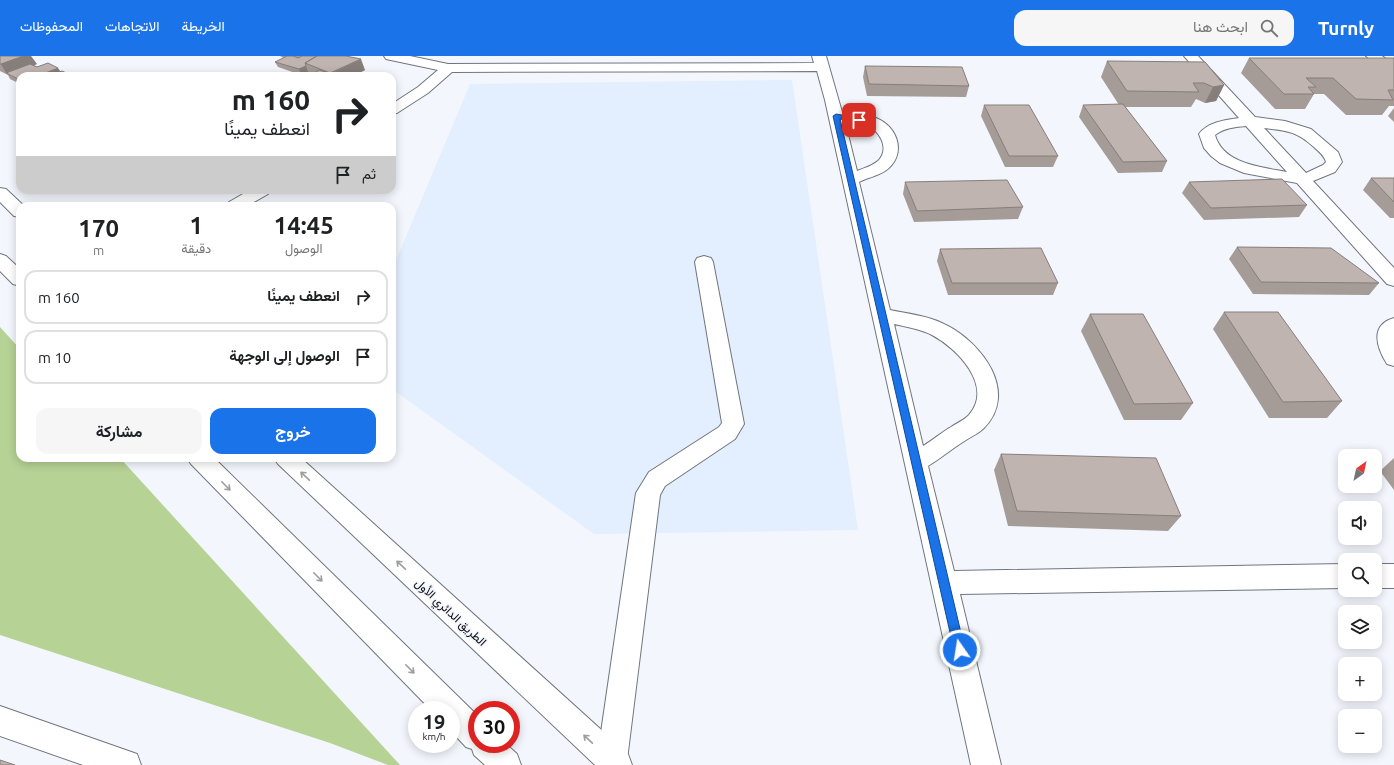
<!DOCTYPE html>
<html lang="ar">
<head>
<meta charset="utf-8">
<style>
	:root { --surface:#fff; --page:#f6f6f6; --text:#202124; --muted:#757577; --line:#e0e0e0; --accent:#1a73e8 }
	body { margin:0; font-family:Ubuntu,Vazirmatn,sans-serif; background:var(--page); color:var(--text); direction:rtl; height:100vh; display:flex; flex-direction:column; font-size:15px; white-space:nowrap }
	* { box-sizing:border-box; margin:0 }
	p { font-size:13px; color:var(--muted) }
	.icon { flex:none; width:22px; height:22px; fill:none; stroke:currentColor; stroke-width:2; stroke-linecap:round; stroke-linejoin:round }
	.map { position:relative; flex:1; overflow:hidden; direction:ltr }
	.panel { position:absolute; left:16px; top:146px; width:380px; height:260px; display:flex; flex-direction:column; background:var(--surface); border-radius:12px; box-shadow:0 2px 10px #0003; direction:rtl }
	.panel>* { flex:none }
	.top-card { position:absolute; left:16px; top:16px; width:380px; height:122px; border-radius:12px; box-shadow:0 2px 10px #0003; direction:rtl; background:#fff; color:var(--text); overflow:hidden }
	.needle { width:26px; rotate:33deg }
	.buttons { position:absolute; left:1338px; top:393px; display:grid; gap:8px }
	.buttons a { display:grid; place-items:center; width:44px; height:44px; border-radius:8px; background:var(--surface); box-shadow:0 2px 10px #0003; font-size:20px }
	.speed { position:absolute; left:408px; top:645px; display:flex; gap:8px; font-size:20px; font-weight:700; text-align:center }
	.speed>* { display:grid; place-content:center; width:52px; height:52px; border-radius:50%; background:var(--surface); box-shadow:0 2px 10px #0003; line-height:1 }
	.speed small { font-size:10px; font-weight:400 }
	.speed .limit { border:6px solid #d22; background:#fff; color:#111 }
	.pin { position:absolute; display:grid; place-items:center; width:34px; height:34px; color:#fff; margin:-17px; border-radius:8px; box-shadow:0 2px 6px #0006 }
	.me { position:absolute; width:44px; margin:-22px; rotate:347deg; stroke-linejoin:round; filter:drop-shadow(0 0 3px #0008) }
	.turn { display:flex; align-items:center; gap:14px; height:84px; padding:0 20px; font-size:18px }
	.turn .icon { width:52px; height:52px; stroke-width:2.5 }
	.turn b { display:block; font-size:28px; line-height:34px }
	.then { display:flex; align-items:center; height:38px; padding:0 20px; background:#0003; gap:8px; font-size:15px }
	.eta { display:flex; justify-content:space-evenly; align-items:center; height:68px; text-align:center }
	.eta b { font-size:24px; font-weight:700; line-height:28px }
	.primary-button { display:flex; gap:8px; margin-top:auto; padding:8px 20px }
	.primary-button a { flex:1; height:46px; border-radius:12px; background:var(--accent); color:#fff; font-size:16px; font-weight:700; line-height:46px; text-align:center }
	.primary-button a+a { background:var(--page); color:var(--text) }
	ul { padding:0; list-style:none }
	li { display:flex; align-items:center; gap:12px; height:54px; margin:0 8px 6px; padding:0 12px; border:2px solid var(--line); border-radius:12px }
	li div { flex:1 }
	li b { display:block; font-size:15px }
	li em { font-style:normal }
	header { display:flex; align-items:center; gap:24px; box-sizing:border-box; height:56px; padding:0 20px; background:var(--accent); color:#fff }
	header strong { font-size:19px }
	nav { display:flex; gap:22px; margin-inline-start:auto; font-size:14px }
	.search { width:280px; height:36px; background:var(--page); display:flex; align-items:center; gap:10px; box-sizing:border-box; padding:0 14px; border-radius:12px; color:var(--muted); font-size:15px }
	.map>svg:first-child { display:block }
	.built { fill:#e3eefe }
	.green { fill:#b6d294 }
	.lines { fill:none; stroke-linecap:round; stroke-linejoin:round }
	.minor-casing { stroke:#70767e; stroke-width:2 }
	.major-casing { stroke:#70767e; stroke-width:2 }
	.minor { fill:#fff; fill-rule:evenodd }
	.major { fill:#fff; fill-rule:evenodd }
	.wall { fill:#a59b97 }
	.shaded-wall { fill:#867e7b }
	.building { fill:#c0b4b0; stroke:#867e7b }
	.oneway { stroke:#9d9e9f }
	.route { fill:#1a73e8; stroke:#114b97 }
	.labels { text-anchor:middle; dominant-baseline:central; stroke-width:3.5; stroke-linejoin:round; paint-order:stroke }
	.near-street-label { font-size:12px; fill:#0a0c0f; stroke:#f3f7fd }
</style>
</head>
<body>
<header>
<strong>Turnly</strong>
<div class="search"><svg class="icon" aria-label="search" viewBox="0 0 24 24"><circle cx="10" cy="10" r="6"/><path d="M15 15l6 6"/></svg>ابحث هنا</div>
<nav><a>الخريطة</a><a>الاتجاهات</a><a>المحفوظات</a></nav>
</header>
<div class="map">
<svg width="1394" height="709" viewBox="0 0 1394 709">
	<rect width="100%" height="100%" fill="#f3f7fd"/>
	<!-- built -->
	<path class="built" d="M792,24L858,474L594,478L392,333V214L470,28Z"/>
	<!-- green -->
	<path class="green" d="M0,271L20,293V402H120L400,709H388L330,687L0,579Z"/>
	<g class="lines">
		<!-- minor casing -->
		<g class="minor-casing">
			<path id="minor" d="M384,0H410L448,8L814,7L812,0H826L842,56C853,58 865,58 876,62C899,71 907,100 885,115C877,120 867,122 859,126L890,254C909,258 930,260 946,269C982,287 1019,336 984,372C979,377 972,380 966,384C953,392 941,402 928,410L954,515L1345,508V532L960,538L1001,709H971L825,44L817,15L452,16L428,37L397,57L392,58V48L418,31L438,14L386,3ZM845,66C851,66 860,66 866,69C879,74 890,91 879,104C873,110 864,112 857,115ZM894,268C907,271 921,273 932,279C957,292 994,330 969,359C964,364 957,367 951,371C942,376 933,384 923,390Z
				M1184,0H1198L1255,61L1285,65L1311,73L1338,96L1342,106L1335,116L1313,125L1394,212V230L1387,228L1297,127L1244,117L1220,107L1211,100L1204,92L1199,78C1208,66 1225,64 1239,62ZM1246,70L1287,116C1261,111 1223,108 1215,79C1224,72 1235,71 1246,70ZM1264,72C1288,75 1296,75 1314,91C1319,96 1324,99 1326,106L1323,109L1306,117Z
				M1366,0H1382L1394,9V20L1389,19Z
				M250,134H270L268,138L247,150H226L229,146Z
				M704,200L711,202L713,206L744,368L735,383L665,430L660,439L627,704L625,709H599L597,704L636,437L649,416L719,371L722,367L695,206L697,202Z
				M1394,262V310L1387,308C1377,292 1369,269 1394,262Z
				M1375,508H1394V532H1375Z
				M0,650L137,698L141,709H83L0,680Z"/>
		</g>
		<!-- major casing -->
		<g class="major-casing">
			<path id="major" d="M0,132L6,133L24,150H20V161L14,160L0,146Z
				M0,198L6,200L20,213V230L13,228L0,215Z
				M187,402H214L477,659V688H506L517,698L521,709H485L474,699L472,693L466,691L451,675V654H431L191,408Z
				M274,402H301L628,698L632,709H595L278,408Z"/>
		</g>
		<!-- minor -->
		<use href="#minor" class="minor"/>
		<!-- major -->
		<use href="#major" class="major"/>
	</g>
	<!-- wall -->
	<path class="wall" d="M0,0L37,8L34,9L37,11L60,15L73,20H20V28L10,23L8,19L0,15Z
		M280,0H346L365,14L353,20H310L311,19L309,18L308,16L301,19L278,11L275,6L284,2Z
		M1249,2H1394V50H1389L1382,59H1346L1324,38H1314L1305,53H1275L1241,17Z
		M1107,5L1224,29L1216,45L1205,47L1196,43L1191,51H1125L1167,105L1162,116L1118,117L1079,61L1083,49H1119L1101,21Z
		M865,10L969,30L966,41L867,40L863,21Z
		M984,49L1058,100L1053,111H1005L981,60Z
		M1394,52V66L1388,60Z
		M1371,122H1394V162H1390L1363,134Z
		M905,126L1023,151L1018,163L914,166L903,138Z
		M1189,126L1307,149L1299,161L1204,164L1182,137Z
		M1237,191L1379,227L1369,239L1253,238L1229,203Z
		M940,193L1058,227L1053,239H948L937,205Z
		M1224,256L1342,345L1327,362H1269L1213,273Z
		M1090,258L1193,347L1181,364H1124L1081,275Z
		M1001,398L1181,460L1168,475L1008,470L994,414Z
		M1394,402V434L1380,415Z"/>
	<!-- shaded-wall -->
	<path class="shaded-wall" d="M23,0H31L37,8L10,19L6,17L1,8Z
		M361,3L365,14L353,20H331L330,18Z
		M306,10L308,16L301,19L299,13Z
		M58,12L62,18L56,20H38Z
		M1224,29L1216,45L1205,47L1213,31Z"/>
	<!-- building -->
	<path class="building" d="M0,0H23L1,8H0Z
		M287,0H293L298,2L302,0H317L305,7L306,10L299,13L275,6Z
		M317,0H346L361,3L330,17L305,7Z
		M1249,2H1394V34H1388L1393,44L1356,43L1333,22H1306L1316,31H1308L1314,38H1284Z
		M1107,5L1205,6L1224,29L1213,31L1204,27H1193L1199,36L1127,35Z
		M48,7L58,12L38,20H20V24L6,17L30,8L37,11Z
		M865,10L962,11L969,30L869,28Z
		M319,14L339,20H310Z
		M62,15L73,20H49Z
		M1123,48L1167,105L1123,106L1083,49Z
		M984,49H1029L1058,100H1009Z
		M1371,122H1394V146Z
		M1282,123L1307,149L1211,152L1189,126Z
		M1007,124L1023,151L917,155L905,126Z
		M1237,191L1331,192L1379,227L1261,226Z
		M1041,192L1058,227H952L940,193Z
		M1224,256H1278L1342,345L1283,346Z
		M1090,258H1143L1193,347L1134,348Z
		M1001,398L1156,402L1181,460L1017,455Z
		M0,704L15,709H0Z"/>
	<!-- one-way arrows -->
	<defs><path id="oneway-shaft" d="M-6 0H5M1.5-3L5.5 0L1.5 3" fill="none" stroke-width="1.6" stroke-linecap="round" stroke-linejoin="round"/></defs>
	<g class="oneway">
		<use href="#oneway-shaft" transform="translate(305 420) rotate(-137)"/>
		<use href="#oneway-shaft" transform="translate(226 430) rotate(45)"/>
		<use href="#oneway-shaft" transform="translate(401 509) rotate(-137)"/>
		<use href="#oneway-shaft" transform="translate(318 521) rotate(45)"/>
		<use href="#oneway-shaft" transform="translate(410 613) rotate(45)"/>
		<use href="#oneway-shaft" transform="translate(588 683) rotate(-137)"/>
	</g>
	<!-- route -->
	<path class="route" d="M836,58L859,62L862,64L859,66L840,63L965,594L964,598L960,600L956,598L954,594L833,60Z"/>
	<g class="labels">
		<!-- near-street labels -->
		<g class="near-street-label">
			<text transform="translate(451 556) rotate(43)">الطريق الدائري الأول</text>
		</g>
	</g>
</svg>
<div class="buttons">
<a><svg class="needle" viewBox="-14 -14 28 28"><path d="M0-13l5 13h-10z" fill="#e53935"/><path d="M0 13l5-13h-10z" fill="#757577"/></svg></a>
<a><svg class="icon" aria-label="sound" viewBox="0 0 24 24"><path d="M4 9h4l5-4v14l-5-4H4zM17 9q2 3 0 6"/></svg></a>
<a><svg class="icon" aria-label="search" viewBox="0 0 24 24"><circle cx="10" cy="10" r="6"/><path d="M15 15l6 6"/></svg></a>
<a><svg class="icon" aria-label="layers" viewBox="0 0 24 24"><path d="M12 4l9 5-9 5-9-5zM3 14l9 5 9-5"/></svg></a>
<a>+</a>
<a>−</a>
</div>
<div class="speed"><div>19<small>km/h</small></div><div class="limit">30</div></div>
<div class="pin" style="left:859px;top:64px;background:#d93025"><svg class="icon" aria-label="arrive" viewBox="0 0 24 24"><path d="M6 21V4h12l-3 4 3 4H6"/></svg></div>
<svg class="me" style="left:960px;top:594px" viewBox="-20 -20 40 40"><circle r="17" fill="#1a73e8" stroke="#fff" stroke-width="3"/><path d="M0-11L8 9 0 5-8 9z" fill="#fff"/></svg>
<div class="top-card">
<div class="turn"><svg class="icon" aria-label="right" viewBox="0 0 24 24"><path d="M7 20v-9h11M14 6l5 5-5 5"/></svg><div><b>160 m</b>انعطف يمينًا</div></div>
<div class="then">ثم<svg class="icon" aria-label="arrive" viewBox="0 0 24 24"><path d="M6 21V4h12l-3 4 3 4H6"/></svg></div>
</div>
<section class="panel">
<div class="eta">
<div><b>14:45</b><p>الوصول</p></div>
<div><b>1</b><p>دقيقة</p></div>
<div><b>170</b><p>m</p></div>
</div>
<ul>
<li><svg class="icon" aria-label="right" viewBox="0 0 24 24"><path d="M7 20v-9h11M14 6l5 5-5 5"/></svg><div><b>انعطف يمينًا</b></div><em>160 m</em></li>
<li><svg class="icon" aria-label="arrive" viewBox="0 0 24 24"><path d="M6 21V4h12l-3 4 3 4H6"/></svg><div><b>الوصول إلى الوجهة</b></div><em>10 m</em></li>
</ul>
<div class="primary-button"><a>خروج</a><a>مشاركة</a></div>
</section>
</div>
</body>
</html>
